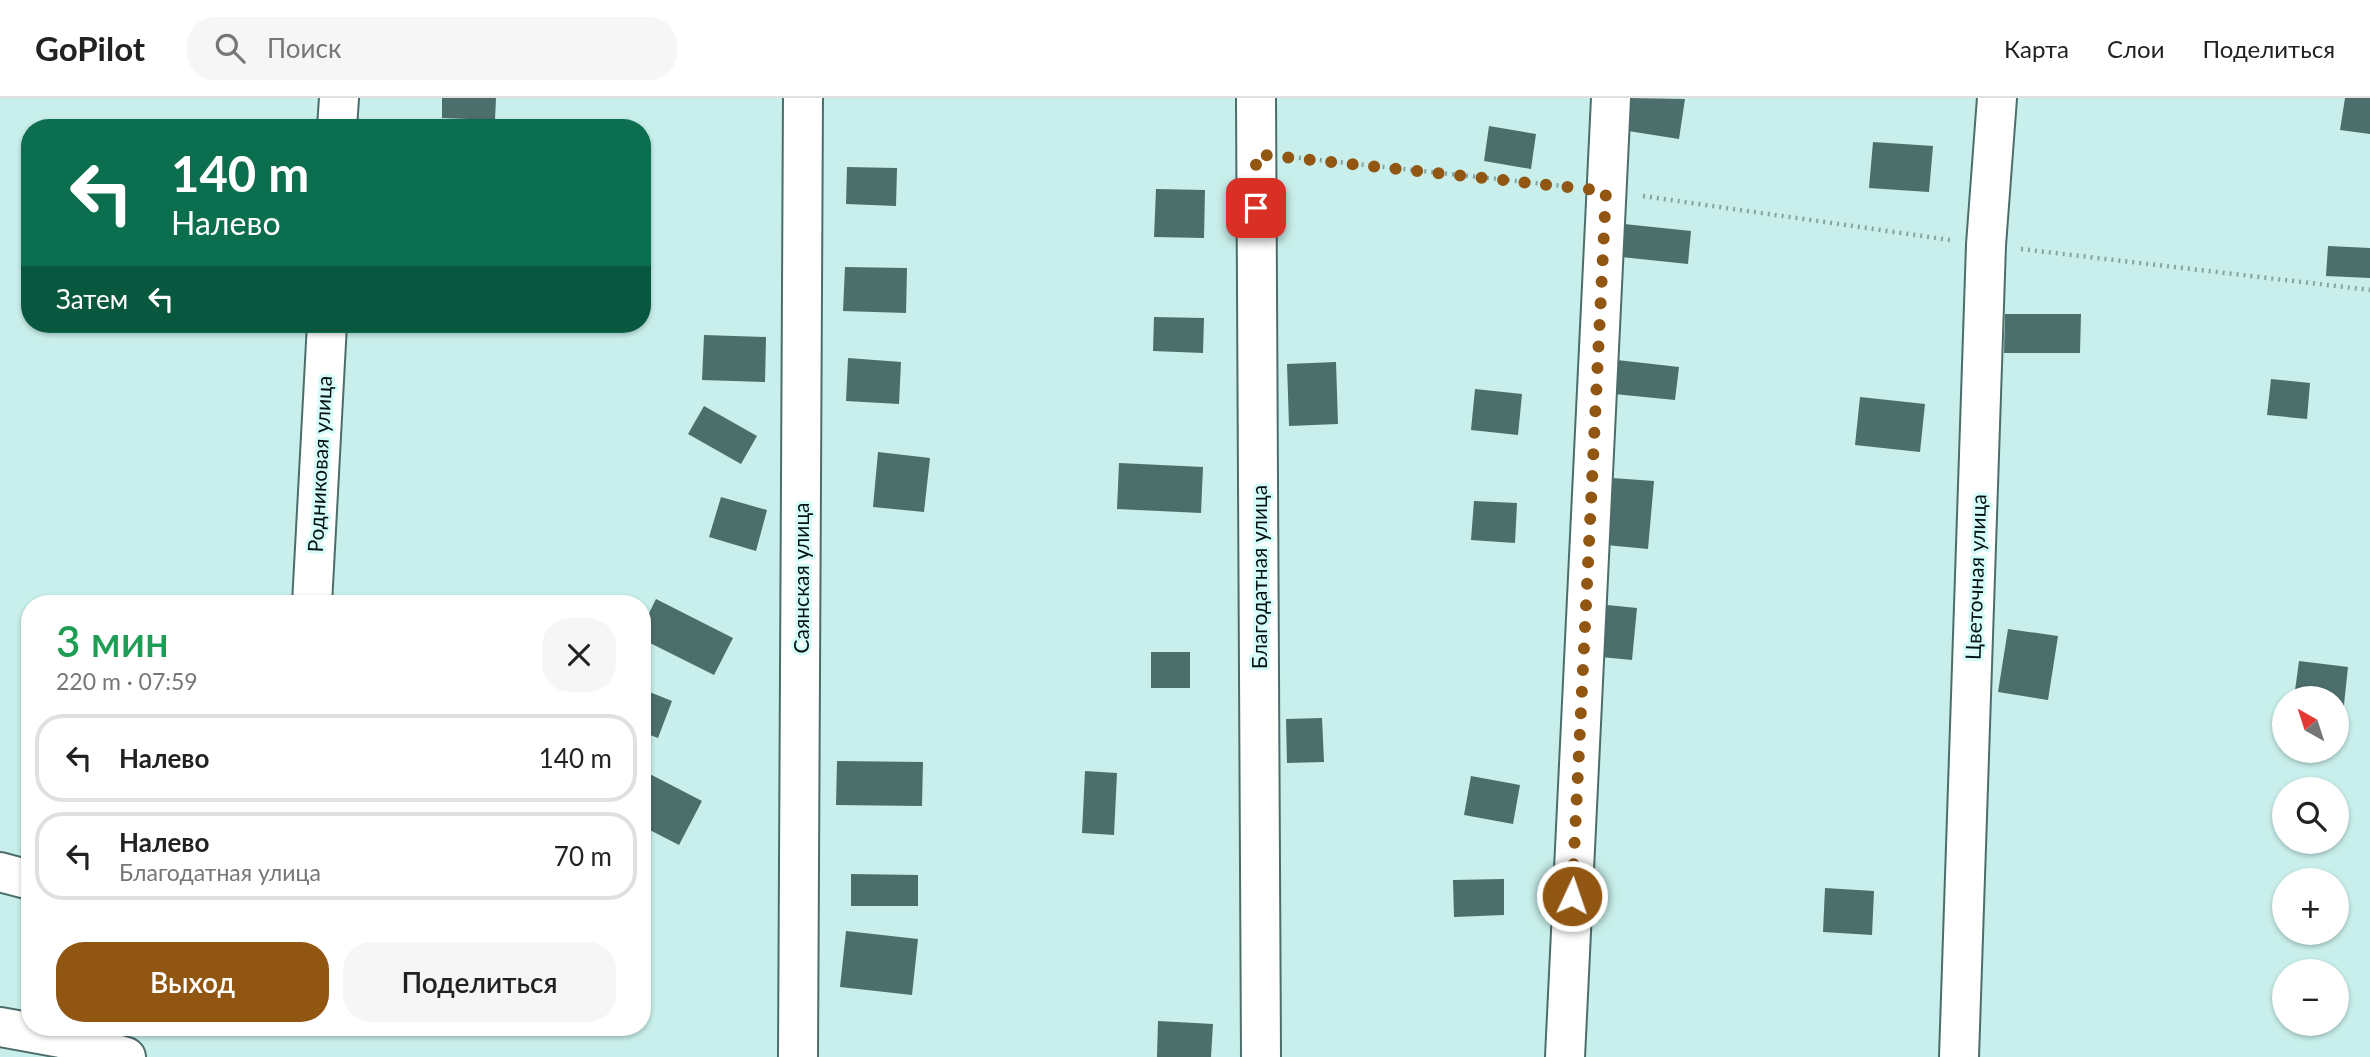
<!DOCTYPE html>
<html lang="ru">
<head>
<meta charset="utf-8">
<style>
	:root { --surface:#fff; --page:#f6f6f6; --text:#222; --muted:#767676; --line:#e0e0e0; --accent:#905612 }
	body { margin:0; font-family:Lato,sans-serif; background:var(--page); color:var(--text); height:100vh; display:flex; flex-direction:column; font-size:26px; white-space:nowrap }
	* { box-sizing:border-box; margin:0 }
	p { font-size:23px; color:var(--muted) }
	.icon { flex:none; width:38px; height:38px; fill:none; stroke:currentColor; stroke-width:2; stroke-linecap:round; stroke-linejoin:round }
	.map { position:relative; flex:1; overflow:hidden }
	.details { position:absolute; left:21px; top:497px; width:630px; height:441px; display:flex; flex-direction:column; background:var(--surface); border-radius:28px; box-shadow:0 2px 5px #0004 }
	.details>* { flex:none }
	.banner { position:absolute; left:21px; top:21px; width:630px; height:214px; border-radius:28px; box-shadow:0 2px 5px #0004; background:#0b6e4f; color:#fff; overflow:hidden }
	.needle { width:46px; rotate:321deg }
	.buttons { position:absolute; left:2272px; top:588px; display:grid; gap:14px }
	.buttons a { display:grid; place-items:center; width:77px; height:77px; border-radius:50%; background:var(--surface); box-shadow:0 2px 5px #0004; font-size:35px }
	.pin { position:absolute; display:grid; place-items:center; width:60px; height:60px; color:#fff; margin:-30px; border-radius:14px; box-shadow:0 4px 10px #0006 }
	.me { position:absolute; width:77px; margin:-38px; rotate:3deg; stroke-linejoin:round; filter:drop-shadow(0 0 5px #0008) }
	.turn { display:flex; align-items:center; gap:24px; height:147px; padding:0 35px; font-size:32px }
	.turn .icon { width:91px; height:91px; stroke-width:2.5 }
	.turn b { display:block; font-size:49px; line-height:60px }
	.then { display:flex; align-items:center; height:66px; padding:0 35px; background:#0003; gap:14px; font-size:26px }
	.round { display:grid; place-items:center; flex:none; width:74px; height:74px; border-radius:28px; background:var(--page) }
	.summary { display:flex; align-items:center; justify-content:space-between; height:119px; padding:0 35px }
	h1 { font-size:42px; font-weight:600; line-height:52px; color:#1e9e55 }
	.cta { display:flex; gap:14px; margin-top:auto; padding:14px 35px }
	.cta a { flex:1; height:80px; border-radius:28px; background:var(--accent); color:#fff; font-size:28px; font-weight:600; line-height:80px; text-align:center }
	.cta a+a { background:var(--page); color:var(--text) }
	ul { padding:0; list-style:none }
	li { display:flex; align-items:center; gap:21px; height:88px; margin:0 14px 10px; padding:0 21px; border:4px solid var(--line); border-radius:28px }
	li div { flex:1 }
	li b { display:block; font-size:26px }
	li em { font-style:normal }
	header { display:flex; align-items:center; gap:42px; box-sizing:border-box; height:98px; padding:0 35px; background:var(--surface); border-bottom:2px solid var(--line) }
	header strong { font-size:33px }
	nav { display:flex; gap:38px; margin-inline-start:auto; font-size:24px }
	.search { width:490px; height:63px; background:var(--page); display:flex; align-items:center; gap:18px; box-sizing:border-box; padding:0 24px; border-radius:28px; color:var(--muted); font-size:26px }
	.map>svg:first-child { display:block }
	.building { fill:#4c6f6c }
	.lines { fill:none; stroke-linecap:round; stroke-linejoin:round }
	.minor-casing { stroke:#4b6e6b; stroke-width:42 }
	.path { stroke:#85a3a0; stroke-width:4.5; stroke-dasharray:2 5; stroke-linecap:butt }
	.minor { stroke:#fff; stroke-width:38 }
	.route { stroke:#905612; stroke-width:12; stroke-dasharray:0 21.6 }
	.labels { text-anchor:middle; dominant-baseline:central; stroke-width:6; stroke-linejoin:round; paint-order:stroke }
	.street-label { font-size:21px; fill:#041211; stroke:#d5fcf8 }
</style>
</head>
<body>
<header>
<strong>GoPilot</strong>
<div class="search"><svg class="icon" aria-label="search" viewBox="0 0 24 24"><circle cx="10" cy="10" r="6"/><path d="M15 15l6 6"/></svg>Поиск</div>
<nav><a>Карта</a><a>Слои</a><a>Поделиться</a></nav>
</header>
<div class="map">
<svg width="2370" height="959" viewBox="0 0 2370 959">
	<rect width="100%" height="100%" fill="#c8efeb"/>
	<!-- building -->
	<path class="building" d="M442,0H496L495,22L442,20Z
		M1627,0L1685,1L1679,41L1622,32Z
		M2345,0H2370V36L2340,32Z
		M1489,28L1536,36L1531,71L1484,63Z
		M1873,44L1933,48L1929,94L1869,90Z
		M847,69L897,70L896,108L846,106Z
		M1156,91L1205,92L1204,140L1154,139Z
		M1624,126L1691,133L1688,166L1621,159Z
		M2328,148L2370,150V180L2326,178Z
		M845,169L907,170L906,215L843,213Z
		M2005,216H2081L2080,255H2004Z
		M1154,219L1204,220L1203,255L1153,253Z
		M704,237L766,239L765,284L702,282Z
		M848,260L901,264L899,306L846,303Z
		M1617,262L1679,269L1675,302L1614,296Z
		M1336,264L1338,326L1289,328L1287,266Z
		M2271,281L2310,285L2307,321L2267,317Z
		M1475,291L1522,296L1518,337L1471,332Z
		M1860,299L1925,306L1920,354L1855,347Z
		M704,308L757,338L741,366L688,336Z
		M878,354L930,360L924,414L873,409Z
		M1119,365L1203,369L1201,415L1117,411Z
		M1612,380L1654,383L1648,451L1606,447Z
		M721,399L767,412L756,453L709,439Z
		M1474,403L1517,405L1515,445L1471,442Z
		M656,501L733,540L714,577L642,541V529Z
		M1607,507L1637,510L1632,562L1601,559Z
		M2008,531L2058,538L2048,602L1998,594Z
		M1151,554H1190V590H1151Z
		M2299,563L2348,569L2343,616L2336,615V600H2294Z
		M642,591L672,603L658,640L642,634Z
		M1322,620L1324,664L1287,665L1286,621Z
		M837,663L923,664L922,708L836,707Z
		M642,672L702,703L679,747L642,728Z
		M1085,673L1117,675L1114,737L1082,735Z
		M1471,678L1520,687L1513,726L1464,717Z
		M851,776L918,777V808H851Z
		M1504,781V817L1454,819L1453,782Z
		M1825,790L1874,793L1872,837L1823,834Z
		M846,833L918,841L912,897L840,889Z
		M1158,923L1213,926L1211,959H1157Z"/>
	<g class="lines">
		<!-- minor casing -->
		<g class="minor-casing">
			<path id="minor" d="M1256,0L1261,959
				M337,30L339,0
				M312,506L327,226
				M0,774L30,782
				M0,929L61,940L126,959
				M798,959L803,0
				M1565,959L1611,0
				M1959,959L1986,147L1997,0"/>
		</g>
		<!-- path -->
		<path class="path" d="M1292,59L1572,89
			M1643,98L1950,142
			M2021,151L2370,192"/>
		<!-- minor -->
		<use href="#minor" class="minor"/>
	</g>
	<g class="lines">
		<!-- route -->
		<path class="route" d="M1256,110V56L1606,93L1572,798"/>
	</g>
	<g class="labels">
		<!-- street labels -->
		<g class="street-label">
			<text transform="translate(319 366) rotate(-87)">Родниковая улица</text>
			<text transform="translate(1258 479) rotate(-90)">Благодатная улица</text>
			<text transform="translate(1975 479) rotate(-88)">Цветочная улица</text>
			<text transform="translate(800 480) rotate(-90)">Саянская улица</text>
		</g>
	</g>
</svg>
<div class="buttons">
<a><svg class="needle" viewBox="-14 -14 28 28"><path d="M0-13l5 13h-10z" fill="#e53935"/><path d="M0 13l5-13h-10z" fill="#767676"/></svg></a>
<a><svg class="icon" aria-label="search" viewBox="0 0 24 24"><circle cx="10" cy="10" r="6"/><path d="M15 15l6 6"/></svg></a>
<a>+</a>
<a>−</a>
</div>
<div class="pin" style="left:1256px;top:110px;background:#d93025"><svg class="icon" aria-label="arrive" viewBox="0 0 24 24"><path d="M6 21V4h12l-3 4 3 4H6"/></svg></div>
<svg class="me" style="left:1572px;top:798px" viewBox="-20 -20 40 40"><circle r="17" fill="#905612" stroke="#fff" stroke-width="3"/><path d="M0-11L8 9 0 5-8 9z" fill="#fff"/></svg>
<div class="banner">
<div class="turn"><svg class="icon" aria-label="left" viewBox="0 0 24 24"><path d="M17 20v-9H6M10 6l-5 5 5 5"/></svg><div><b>140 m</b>Налево</div></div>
<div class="then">Затем<svg class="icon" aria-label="left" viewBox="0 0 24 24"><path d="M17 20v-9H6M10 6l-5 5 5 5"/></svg></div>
</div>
<section class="details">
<div class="summary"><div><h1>3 мин</h1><p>220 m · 07:59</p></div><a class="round"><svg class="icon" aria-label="close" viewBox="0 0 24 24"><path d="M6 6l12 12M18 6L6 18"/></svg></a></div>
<ul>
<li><svg class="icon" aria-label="left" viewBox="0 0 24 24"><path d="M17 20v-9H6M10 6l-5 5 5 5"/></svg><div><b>Налево</b></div><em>140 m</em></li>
<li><svg class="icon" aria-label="left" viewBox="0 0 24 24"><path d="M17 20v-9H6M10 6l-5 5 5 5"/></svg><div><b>Налево</b><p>Благодатная улица</p></div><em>70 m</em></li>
</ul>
<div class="cta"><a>Выход</a><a>Поделиться</a></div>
</section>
</div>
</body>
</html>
